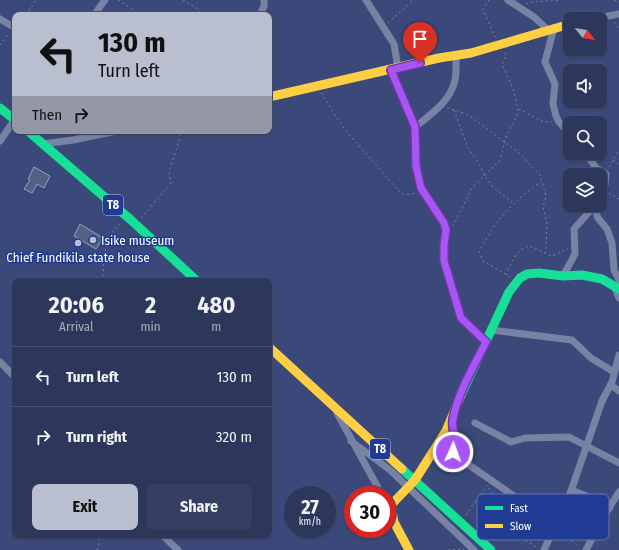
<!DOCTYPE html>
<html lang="en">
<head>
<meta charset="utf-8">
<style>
	:root { --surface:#2c375b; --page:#343f61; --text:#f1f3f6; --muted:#a6acbb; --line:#485171; --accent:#babfd0 }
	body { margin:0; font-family:"Fira Sans Condensed",sans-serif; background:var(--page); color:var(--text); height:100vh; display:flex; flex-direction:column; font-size:15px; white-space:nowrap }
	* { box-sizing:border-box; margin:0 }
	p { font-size:13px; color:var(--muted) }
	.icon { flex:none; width:22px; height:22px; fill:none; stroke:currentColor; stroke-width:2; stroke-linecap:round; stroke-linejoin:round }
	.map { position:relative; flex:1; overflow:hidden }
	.drawer { position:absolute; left:12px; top:278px; width:260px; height:260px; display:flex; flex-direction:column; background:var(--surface); border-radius:8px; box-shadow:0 1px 3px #0004,0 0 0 1px var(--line) }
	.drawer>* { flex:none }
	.guide { position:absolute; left:12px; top:12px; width:260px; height:122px; border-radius:8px; box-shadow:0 1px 3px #0004,0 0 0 1px var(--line); background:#babfd0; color:#111; overflow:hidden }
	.needle { width:26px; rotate:120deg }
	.tools { position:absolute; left:563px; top:12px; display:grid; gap:8px }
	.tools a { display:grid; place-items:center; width:44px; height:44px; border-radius:8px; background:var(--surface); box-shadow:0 1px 3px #0004,0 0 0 1px var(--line); font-size:20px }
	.speed { position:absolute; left:284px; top:486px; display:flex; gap:8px; font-size:20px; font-weight:700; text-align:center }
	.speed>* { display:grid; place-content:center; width:52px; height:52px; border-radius:50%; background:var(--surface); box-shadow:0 1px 3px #0004,0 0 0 1px var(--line); line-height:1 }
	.speed small { font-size:10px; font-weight:400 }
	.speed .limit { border:6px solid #d22; background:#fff; color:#111 }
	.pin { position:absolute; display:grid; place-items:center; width:34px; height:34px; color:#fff; margin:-41px -17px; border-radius:50% 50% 50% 0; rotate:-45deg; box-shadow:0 0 4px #0007 }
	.pin .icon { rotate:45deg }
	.me { position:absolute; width:44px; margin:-22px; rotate:2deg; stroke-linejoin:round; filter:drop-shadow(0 0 3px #0008) }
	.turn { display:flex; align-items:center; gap:14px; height:84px; padding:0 20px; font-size:18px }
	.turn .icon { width:52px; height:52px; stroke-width:2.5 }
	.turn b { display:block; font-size:28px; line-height:34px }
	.then { display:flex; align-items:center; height:38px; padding:0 20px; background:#0003; gap:8px; font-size:15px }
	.eta { display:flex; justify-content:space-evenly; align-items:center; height:68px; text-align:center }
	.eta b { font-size:24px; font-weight:700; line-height:28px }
	.action { display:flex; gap:8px; margin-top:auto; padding:8px 20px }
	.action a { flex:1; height:46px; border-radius:8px; background:var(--accent); color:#111; font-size:16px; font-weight:700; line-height:46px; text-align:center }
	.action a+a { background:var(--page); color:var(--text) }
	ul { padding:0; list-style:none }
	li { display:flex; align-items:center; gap:12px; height:60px; padding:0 20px; border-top:1px solid var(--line) }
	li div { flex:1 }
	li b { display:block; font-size:15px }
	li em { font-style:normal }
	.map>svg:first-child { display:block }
	.building { fill:#546187; stroke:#98a0ba }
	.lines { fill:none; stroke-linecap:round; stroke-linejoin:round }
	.path { stroke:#7883a4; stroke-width:1; stroke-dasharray:2 3; stroke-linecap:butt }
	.street { stroke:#7883a4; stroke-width:7 }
	.fast { stroke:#16e098; stroke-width:9 }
	.slow { stroke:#ffcf43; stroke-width:9 }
	.route-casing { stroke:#6d37a1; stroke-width:10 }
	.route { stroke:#a855f7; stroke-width:7 }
	.poi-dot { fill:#babfd0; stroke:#203b93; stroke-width:1.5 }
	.labels { text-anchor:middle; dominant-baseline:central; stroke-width:3; stroke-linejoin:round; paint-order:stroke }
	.shield { fill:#203b93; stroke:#bcc4df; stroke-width:1 }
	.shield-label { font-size:12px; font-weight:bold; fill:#fff }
	.poi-label { font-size:13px; fill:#fff; stroke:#203b93; text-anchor:start }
	.key { fill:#203b93; stroke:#6376b3; stroke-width:1 }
	.key-label { font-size:11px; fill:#fff }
</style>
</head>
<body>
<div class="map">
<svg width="619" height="550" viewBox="0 0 619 550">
	<rect width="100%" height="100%" fill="#3a4979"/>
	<!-- building -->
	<path class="building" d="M34,167L50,176L44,188L37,184L32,193L24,189L30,180L28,179Z
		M80,224L103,238L96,249L74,236Z"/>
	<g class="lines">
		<!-- path -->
		<path class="path" d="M118,0L141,15
			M183,0L198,9L204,15
			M489,0L483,9L495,37
			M614,0L619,2
			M526,4L532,2L561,0
			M26,15L36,0
			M175,15L180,14
			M614,22L619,28
			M388,23L413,0
			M0,45L9,33
			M321,93L345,130L398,190L405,195L416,193
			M447,108L458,111L470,116L519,153L540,175L546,196L543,207L547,223L546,248L545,253
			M519,109L542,121L552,122
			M454,110L468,148L480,165L484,175L493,187L512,202
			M613,160L619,165
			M609,167L619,150
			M609,193L619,199
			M141,218L171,183L169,172L182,131
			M453,226L472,188L500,160L506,137L517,116L518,109L513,89L502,64L506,56L505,50
			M506,275C510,265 517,248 529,246L552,256L568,249
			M510,277L483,261L479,252C494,222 514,200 541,182
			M103,281C103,262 104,235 121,223
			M489,488L496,503L513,520L522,538L538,548
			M466,515L487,485
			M560,531L579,547
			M97,550L101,535
			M448,550L464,549"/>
		<!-- street -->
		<path class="street" d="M366,0L394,44L398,68
			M508,0L534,17L548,30
			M94,15L105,0
			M260,15L264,6V0
			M0,19L15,28
			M593,19L619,14
			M554,28L545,62L555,84L553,104L556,116L559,122L570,134
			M391,70L415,127L417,166L421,188L444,223L446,230L444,245V261L461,318L486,341
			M415,127C430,115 451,101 455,80C457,72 455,63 457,55
			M0,141L15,119
			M43,144L73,140L117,131
			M586,153L596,168L606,174L605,185L600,194
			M593,205L598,218L607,229L612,243L614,270L619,280
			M563,276L575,254L574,229L590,211L592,205
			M614,286L619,298
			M491,330L572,340L591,358L614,372
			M0,362L15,377
			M611,385L619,391
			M337,413L382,495
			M453,418V427L456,442L453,453L456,456L556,525
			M475,423L511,442L525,438L569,437L619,463
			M351,441L390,470L474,550
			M571,490L602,502L610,508
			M162,535L178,550
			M544,550L571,491L602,401L612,382L619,355
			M586,550L604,516L619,492"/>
		<!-- fast -->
		<path class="fast" d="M0,108L15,120
			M28,131L131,220L197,281
			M461,395L509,292L520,278L527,274L539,273L563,276L582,275L602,279L619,289
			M402,469L491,550"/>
		<!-- slow -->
		<path class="slow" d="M269,97L439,58L471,53L570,24
			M269,347L402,469
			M409,550L394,522L391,505L415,480L446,431L461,395"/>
	</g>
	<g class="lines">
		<!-- route casing -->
		<g class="route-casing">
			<path id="route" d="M420,63L391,70L415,127L416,166L421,188L444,223L446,230L444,245V261L461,318L486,342C474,366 458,392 453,419C451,432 458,437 453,452"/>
		</g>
		<!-- route -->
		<use href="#route" class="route"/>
	</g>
	<!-- markers -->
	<g class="poi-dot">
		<circle cx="93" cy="240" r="4"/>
		<circle cx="78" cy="243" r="4"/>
	</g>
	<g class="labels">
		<!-- shield labels -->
		<g class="shield">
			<rect x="103" y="195" width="20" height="20" rx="3"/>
			<rect x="370" y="439" width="20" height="20" rx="3"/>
		</g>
		<g class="shield-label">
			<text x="113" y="205">T8</text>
			<text x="380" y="449">T8</text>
		</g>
		<!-- poi labels -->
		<g class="poi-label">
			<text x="101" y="240">Isike museum</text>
			<text x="78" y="257" text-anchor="middle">Chief Fundikila state house</text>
		</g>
	</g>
	<!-- legend -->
	<rect x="477" y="494" width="132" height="46" rx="6" class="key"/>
	<rect x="485" y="506" width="18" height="4" fill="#16e098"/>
	<rect x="485" y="524" width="18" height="4" fill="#ffcf43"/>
	<g class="key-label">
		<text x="510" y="512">Fast</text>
		<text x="510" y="530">Slow</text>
	</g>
</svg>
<div class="tools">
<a><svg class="needle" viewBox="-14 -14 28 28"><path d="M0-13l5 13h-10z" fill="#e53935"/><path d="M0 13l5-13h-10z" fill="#a6acbb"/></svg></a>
<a><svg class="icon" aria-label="sound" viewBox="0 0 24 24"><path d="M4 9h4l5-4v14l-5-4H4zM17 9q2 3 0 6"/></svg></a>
<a><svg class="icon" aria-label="search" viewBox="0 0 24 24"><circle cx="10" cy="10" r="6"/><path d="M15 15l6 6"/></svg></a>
<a><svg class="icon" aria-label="layers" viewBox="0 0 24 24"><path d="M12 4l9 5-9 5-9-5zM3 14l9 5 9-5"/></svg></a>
</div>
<div class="speed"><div>27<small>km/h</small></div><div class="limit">30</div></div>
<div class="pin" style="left:420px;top:63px;background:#d93025"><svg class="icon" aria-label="arrive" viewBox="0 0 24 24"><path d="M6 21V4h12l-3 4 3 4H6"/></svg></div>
<svg class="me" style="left:453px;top:452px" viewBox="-20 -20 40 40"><circle r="17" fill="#a855f7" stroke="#fff" stroke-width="3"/><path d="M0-11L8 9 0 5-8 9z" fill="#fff"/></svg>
<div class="guide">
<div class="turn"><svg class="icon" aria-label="left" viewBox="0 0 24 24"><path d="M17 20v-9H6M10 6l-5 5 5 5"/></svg><div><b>130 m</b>Turn left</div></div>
<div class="then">Then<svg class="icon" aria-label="right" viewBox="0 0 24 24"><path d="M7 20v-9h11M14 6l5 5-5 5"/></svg></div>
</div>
<section class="drawer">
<div class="eta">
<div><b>20:06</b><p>Arrival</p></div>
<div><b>2</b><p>min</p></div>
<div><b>480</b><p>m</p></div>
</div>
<ul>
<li><svg class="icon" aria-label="left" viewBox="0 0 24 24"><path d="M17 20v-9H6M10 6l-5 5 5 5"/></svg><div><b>Turn left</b></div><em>130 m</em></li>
<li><svg class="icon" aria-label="right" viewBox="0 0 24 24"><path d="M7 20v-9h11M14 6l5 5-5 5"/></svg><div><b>Turn right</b></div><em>320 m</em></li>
</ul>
<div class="action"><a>Exit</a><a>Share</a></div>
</section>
</div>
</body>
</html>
